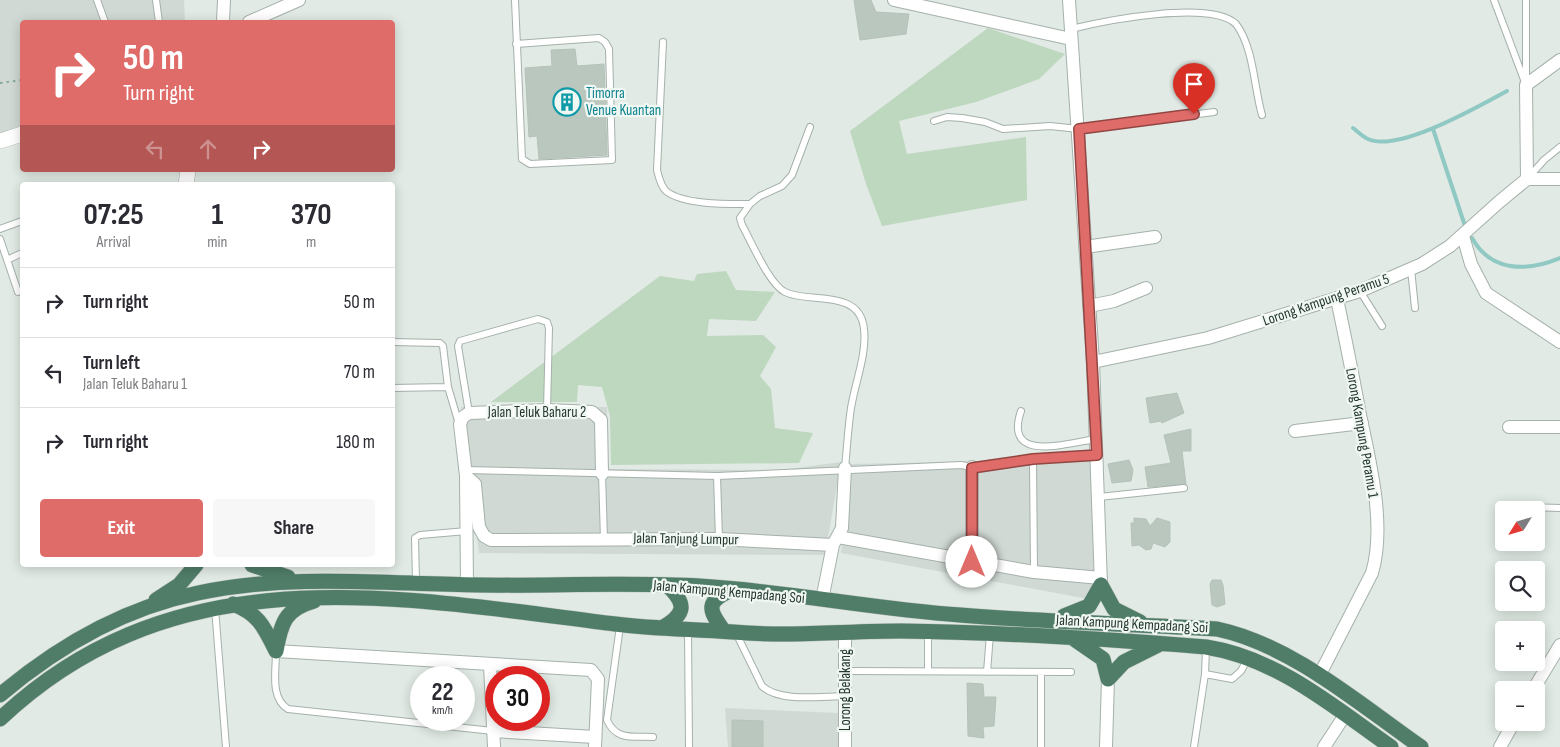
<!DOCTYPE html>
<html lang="en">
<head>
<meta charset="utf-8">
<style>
	:root { --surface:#fff; --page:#f7f7f7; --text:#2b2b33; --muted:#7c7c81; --line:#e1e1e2; --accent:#e06c69 }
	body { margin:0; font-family:"Sofia Sans Condensed",sans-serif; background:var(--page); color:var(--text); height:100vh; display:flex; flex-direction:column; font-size:19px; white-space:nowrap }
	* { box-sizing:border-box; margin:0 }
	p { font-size:16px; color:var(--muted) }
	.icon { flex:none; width:28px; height:28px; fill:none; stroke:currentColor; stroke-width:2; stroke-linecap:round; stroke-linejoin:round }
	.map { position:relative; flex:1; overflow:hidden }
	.panel { position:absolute; left:20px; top:182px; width:375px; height:385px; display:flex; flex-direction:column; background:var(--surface); border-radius:5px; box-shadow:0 2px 12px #0003 }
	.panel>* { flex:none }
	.guide { position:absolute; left:20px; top:20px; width:375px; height:152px; border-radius:5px; box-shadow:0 2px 12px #0003; background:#e06c69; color:#fff; overflow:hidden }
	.needle { width:32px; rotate:233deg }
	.fabs { position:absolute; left:1495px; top:501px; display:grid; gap:10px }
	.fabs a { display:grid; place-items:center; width:50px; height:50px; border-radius:5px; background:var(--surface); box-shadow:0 2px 12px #0003; font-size:25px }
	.speed { position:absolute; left:410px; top:666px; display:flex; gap:10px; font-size:25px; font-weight:700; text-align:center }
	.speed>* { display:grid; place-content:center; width:65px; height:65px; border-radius:50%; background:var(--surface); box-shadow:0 2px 12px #0003; line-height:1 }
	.speed small { font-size:12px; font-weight:400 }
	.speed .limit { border:8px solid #d22; background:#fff; color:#111 }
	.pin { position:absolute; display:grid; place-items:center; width:42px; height:42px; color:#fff; margin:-51px -21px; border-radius:50% 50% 50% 0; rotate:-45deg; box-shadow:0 0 5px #0007 }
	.pin .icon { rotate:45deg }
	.me { position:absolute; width:55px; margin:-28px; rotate:0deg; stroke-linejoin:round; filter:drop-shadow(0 0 4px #0008) }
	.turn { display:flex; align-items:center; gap:18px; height:105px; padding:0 20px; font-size:22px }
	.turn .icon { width:65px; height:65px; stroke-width:2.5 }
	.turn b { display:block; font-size:35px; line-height:42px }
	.lanes { display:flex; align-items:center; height:48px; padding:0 20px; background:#0003; justify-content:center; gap:25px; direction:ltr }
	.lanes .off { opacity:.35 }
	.eta { display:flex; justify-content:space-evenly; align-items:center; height:85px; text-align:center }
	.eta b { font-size:30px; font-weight:700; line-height:35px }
	.cta { display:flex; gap:10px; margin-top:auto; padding:10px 20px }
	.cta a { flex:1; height:58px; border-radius:5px; background:var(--accent); color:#fff; font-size:20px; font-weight:700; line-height:58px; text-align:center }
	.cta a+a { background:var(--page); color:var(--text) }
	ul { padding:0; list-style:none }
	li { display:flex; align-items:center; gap:15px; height:70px; padding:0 20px; border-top:1px solid var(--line) }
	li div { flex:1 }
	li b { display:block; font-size:19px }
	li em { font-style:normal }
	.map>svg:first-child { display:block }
	.built { fill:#d0d9d3 }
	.green { fill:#bdd8be }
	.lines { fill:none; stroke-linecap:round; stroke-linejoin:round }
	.stream { stroke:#90c8c4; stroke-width:4 }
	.building { fill:#bac7bf; stroke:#b5c2ba }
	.service-casing { stroke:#a5b1aa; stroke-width:8 }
	.minor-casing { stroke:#a5b1aa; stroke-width:14 }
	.tertiary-casing { stroke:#a5b1aa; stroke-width:16 }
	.trunk-casing { stroke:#c2c7c4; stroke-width:16 }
	.path { stroke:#86a996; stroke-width:2; stroke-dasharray:2.5 4; stroke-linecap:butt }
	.service { stroke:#fff; stroke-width:6 }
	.minor { stroke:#fff; stroke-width:12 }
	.tertiary { stroke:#fff; stroke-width:15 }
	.trunk { stroke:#4f7d68; stroke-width:15 }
	.route-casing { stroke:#924644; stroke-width:12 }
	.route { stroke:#e06c69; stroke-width:9 }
	.labels { text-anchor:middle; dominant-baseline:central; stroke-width:4.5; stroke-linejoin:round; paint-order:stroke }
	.culture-label { font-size:15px; fill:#0d838f; stroke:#f1f7f3; text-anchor:start }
	.street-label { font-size:15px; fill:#24382e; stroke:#f1f7f3 }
</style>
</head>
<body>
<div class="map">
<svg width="1560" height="747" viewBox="0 0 1560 747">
	<rect width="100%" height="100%" fill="#e1eae4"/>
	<!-- built -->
	<path class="built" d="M0,0H184L185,22H22V126L0,132Z
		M461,407H607L608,469L781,470L841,462L825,555L479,553Z
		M1091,452L1094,585L1088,599L841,553L851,464L995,461Z
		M725,708L838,713V747H728Z"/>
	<!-- green -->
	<path class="green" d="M988,28L1065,54L1039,79L976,102L899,121L907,154L1026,137L1027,200L882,226L866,184L850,131Z
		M726,271L736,290L775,292L756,321L709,319L707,336L763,335L776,347L760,376L771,389L775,428L813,433L799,463L611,465L610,416L602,387L578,385L577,402H491L660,276L694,281L697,274Z"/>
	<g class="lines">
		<!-- stream -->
		<path class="stream" d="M1353,128C1357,131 1363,137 1368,139C1398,153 1479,106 1507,91
			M1433,129L1465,226
			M1472,238C1491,272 1526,272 1560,258"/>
	</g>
	<!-- building -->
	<path class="building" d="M854,0H871L876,12L909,14L906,34L860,40Z
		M575,49L577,66L604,64L607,155L539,159L537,136L529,137L525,68L552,66L551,50Z
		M1177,393L1184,413L1162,423L1161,421L1150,423L1146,398Z
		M1191,429V451H1182L1186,484L1148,487L1145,467L1171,463L1164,435Z
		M1129,460L1133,470L1131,481L1112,483L1108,464Z
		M1134,518L1146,519L1150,526L1157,518L1170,522V542L1165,547L1153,543L1151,549L1146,550L1139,545L1132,546L1131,523H1134Z
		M1212,580H1221L1223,585L1225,604L1217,607L1212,605L1210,584Z
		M967,683L983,684L984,697H996L994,726L983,727L984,738L968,736Z
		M732,720L763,721V747H732Z"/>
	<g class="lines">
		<!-- service casing -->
		<g class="service-casing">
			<path id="service" d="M97,0L105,22
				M156,0L159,22
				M515,0L522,159L530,164L612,160L609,49L605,42L599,38L516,44
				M1494,0L1526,85
				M1071,29C1108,20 1210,0 1236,24C1254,48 1254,88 1262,115
				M663,42L657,170C659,177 660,185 666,191C683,205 728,204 750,204
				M1526,81V0
				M934,121L947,117L962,118L985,122L1003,129L1050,126L1079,129L1214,112
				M810,127L792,175L782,186L760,196L750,204L740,218L742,225C751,241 769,284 785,292C809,304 860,288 864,329C867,354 855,383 851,408C848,428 847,448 845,468
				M1528,178L1544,160L1560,147
				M0,229L22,221
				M0,239L18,292
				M7,260L22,253
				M1411,269L1415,308
				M1360,291L1382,326
				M392,342L440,343L443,346L448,387L459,424
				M392,388L448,387
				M1021,411C1003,464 1067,443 1096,439
				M469,413L458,346L460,341L538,319L547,322L549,328L547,410
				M1033,459L1034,572
				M466,470L717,476L961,465L972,467L1033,459L1097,455
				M602,474L604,539
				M717,476L719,539
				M1099,497L1184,488
				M1527,507L1560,508
				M416,582L415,538L420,535L467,531
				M215,608L226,747
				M620,626L607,720C616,741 633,736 653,737
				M688,630L689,747
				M736,633L762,686C780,703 821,696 846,696
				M928,633V671
				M276,652C276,671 270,698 288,709L493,731
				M846,671L1071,672
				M987,672L990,634
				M1041,672V747
				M1205,674L1232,679L1241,671L1248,658
				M1194,747L1205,674L1206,648"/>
		</g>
		<!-- minor casing -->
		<g class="minor-casing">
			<path id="minor" d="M894,0L1071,39
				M1069,0L1093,362L1101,585
				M223,22L224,0
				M249,22L299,0
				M1527,179L1526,85L1560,60
				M1463,236L1471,264L1486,293L1560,342
				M1085,247L1155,237
				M1089,306L1114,301L1146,288
				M1093,362L1208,338L1360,291L1422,264L1450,246L1499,202L1527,179H1560
				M1509,427H1560
				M1295,431L1362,423
				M602,474L601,420L592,412L547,410L469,413L463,417L460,424L466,476L475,484L479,527L484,536L491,540L719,539L833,545L822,600
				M466,476L467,585
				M838,537L1034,572L1101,578
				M834,543L842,528L845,468
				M972,562V467
				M276,651L591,670L598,679L595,747
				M490,665L494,747
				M1319,676L1372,573C1386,526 1370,462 1360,415C1353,376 1345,337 1337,299
				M1533,690L1560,645
				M493,731L595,737
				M845,747V632
				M1106,747L1108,679
				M1324,747L1345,715
				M1500,747L1514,722"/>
		</g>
		<!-- tertiary casing -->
		<g class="tertiary-casing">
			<path id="tertiary" d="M0,141L22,134
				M186,185L188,170"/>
		</g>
		<!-- trunk casing -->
		<g class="trunk-casing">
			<path id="trunk" d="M252,565L288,577
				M1101,585L1114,609L1140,622
				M156,600L179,585L196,565
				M233,604C259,614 264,627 276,651
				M1064,616L1089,606L1101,585
				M662,628C686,614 687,604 667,585
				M724,631C707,608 706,602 733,589
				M1074,639L1103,659L1108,679
				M276,651C281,623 285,609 314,601
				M1108,679L1124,662L1160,644
				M0,695C58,646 124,608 198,593C292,573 385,584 479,585C552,586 626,582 699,586C786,591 873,609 960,615C1046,622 1131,624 1217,629C1292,645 1359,704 1421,747
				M0,719C177,552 397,597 615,624C655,629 694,629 733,632C789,637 846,631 901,631C1003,632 1105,639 1206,647C1277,658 1334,707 1391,747"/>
		</g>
		<!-- path -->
		<path class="path" d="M0,83L22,80"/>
		<!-- service -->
		<use href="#service" class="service"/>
		<!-- minor -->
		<use href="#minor" class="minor"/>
		<!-- tertiary -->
		<use href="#tertiary" class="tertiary"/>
		<!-- trunk -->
		<use href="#trunk" class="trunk"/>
	</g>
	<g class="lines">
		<!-- route casing -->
		<g class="route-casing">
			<path id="route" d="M972,562V468L1033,459L1097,455L1079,129L1194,114"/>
		</g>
		<!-- route -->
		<use href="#route" class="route"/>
	</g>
	<!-- icons -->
	<defs>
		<g id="building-ring" transform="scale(1.4375)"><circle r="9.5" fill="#f1f7f3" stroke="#0f9aa8" stroke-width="1.5"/><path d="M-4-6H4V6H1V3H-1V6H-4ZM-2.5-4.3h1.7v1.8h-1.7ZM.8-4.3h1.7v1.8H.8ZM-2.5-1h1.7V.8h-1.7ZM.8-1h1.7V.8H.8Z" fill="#0f9aa8"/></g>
	</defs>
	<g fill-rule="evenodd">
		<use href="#building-ring" x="567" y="102"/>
	</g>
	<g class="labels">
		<!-- culture labels -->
		<g class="culture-label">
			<text x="586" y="93">Timorra<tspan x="586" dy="17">Venue Kuantan</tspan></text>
		</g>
		<!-- street labels -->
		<g class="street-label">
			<text transform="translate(1326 300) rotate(-19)">Lorong Kampung Peramu 5</text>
			<text x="537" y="412">Jalan Teluk Baharu 2</text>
			<text transform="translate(1362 433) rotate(80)">Lorong Kampung Peramu 1</text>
			<text transform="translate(686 539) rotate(1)">Jalan Tanjung Lumpur</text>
			<text transform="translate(729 592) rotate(5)">Jalan Kampung Kempadang Soi</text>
			<text transform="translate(1132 624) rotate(3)">Jalan Kampung Kempadang Soi</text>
			<text transform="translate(845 690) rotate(-90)">Lorong Belakang</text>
		</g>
	</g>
</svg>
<div class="fabs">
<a><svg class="needle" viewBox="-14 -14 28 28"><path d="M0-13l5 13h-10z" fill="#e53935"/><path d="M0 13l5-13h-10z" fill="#7c7c81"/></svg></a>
<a><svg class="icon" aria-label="search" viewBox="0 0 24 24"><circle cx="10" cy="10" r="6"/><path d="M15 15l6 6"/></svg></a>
<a>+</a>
<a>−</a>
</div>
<div class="speed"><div>22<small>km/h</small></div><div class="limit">30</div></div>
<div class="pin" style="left:1194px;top:114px;background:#d93025"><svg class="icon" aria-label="arrive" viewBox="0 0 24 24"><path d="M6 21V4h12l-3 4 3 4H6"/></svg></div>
<svg class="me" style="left:972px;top:562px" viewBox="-20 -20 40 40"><circle r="19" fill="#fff"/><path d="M0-13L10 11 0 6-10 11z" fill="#e06c69"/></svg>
<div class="guide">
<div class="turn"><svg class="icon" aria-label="right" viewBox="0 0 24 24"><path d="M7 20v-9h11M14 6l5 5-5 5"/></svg><div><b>50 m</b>Turn right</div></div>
<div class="lanes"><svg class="icon off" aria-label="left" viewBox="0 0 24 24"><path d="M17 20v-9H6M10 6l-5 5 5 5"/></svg><svg class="icon off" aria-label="ahead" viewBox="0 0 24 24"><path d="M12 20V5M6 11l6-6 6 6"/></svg><svg class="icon" aria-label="right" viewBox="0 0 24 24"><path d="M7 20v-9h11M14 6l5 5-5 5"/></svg></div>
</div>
<section class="panel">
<div class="eta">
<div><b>07:25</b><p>Arrival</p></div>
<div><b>1</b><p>min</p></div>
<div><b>370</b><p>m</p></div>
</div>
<ul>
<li><svg class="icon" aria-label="right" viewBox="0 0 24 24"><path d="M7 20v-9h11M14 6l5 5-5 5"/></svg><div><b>Turn right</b></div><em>50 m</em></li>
<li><svg class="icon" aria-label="left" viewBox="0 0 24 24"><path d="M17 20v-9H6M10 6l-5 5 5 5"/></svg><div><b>Turn left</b><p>Jalan Teluk Baharu 1</p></div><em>70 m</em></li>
<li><svg class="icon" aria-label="right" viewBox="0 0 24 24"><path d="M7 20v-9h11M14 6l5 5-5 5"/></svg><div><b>Turn right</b></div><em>180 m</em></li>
</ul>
<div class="cta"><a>Exit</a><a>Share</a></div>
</section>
</div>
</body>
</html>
